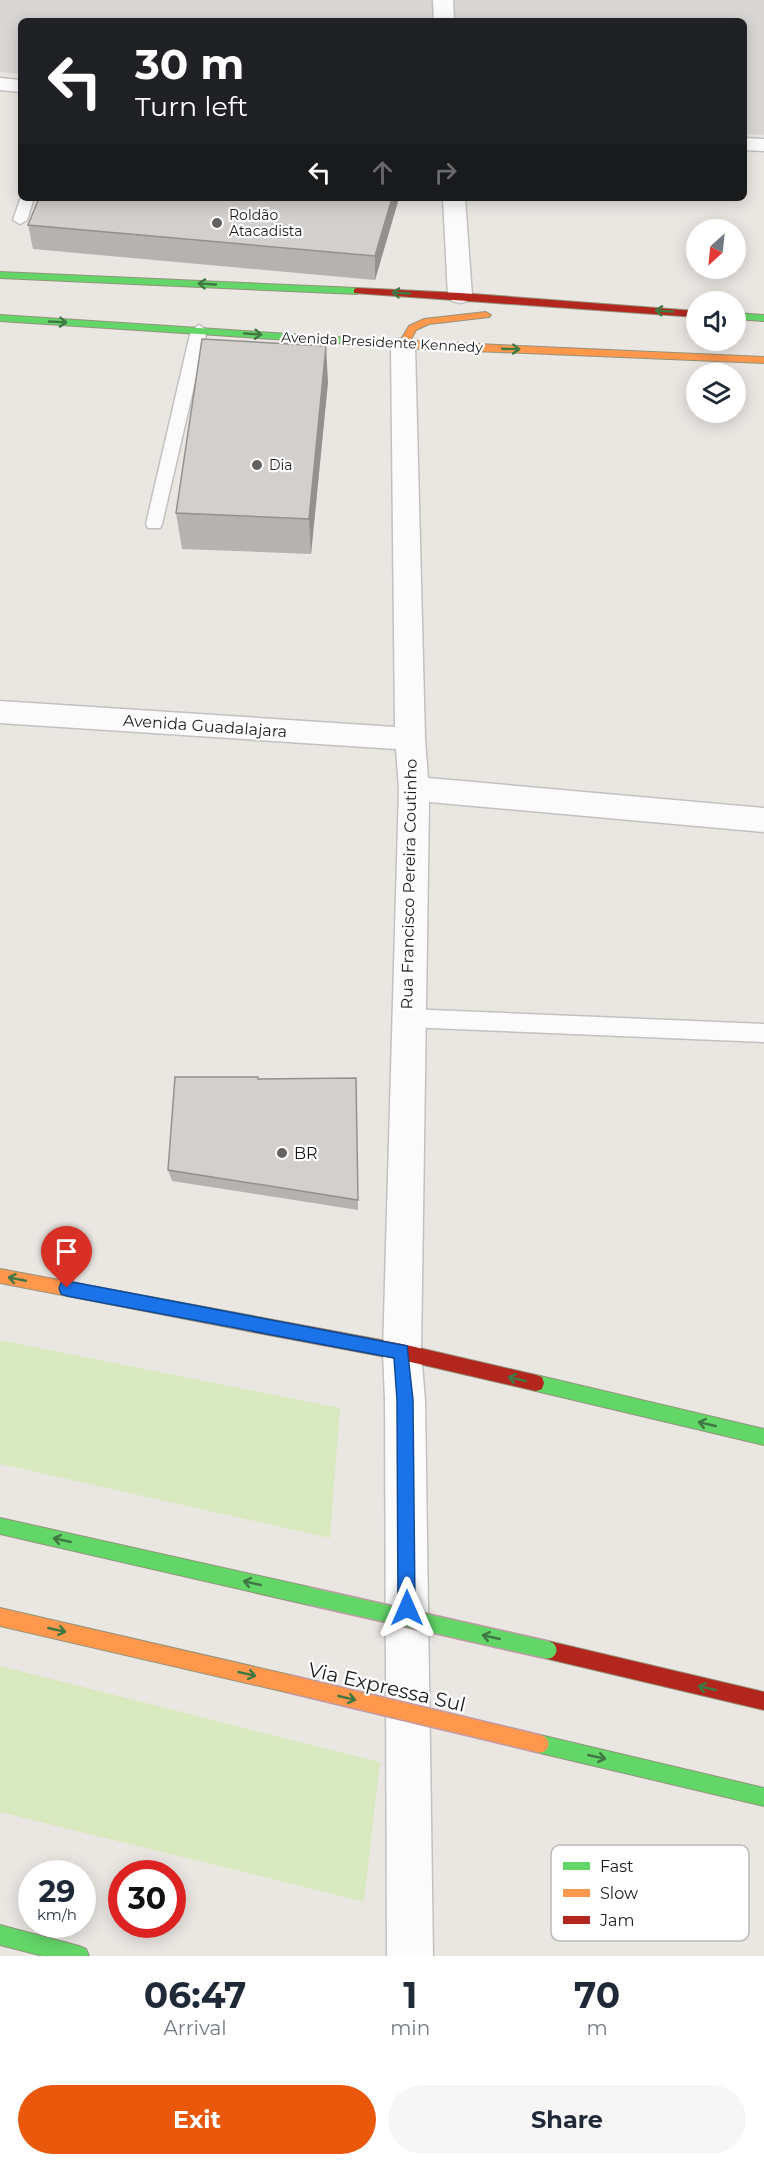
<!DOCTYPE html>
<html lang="en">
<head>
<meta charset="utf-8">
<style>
	:root { --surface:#fff; --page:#f6f6f7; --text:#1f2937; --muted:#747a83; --accent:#ea580c }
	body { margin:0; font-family:Montserrat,sans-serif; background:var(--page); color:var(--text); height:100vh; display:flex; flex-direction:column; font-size:22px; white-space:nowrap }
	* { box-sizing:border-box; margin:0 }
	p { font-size:20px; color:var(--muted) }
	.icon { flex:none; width:33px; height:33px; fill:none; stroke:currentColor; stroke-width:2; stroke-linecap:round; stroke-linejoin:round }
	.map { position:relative; height:1956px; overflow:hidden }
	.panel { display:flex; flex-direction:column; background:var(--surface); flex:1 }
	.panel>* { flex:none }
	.hud { position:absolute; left:18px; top:18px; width:729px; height:183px; border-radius:9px; box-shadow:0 3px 15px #0003; background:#202124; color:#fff; overflow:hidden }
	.needle { width:39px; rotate:207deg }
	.controls { position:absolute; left:686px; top:219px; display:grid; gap:12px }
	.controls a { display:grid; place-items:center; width:60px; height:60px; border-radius:50%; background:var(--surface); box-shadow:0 3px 15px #0003; font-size:30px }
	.speed { position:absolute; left:18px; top:1860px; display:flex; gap:12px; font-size:30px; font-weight:700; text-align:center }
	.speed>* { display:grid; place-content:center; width:78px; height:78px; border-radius:50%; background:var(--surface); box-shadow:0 3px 15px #0003; line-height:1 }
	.speed small { font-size:15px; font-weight:400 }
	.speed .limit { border:9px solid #d22; background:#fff; color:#111 }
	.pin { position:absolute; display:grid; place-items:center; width:51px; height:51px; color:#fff; margin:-62px -26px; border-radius:50% 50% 50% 0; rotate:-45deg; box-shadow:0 0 6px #0007 }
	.pin .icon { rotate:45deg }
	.me { position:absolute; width:66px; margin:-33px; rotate:0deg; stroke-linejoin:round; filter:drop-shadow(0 0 4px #0008) }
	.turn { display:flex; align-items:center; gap:21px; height:126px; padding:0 18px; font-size:27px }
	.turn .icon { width:78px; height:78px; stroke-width:2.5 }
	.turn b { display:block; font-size:42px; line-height:51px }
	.lanes { display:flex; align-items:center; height:57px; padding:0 18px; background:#0003; justify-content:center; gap:30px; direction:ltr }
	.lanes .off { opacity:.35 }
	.eta { display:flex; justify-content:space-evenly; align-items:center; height:102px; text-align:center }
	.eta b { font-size:36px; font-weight:700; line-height:42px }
	.primary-button { display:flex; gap:12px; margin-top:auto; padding:12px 18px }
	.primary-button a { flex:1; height:69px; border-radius:36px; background:var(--accent); color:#fff; font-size:24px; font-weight:700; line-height:69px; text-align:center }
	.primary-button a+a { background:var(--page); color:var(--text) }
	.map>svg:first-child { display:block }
	.residential { fill:#d9d7d5 }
	.grass { fill:#d8e9c0 }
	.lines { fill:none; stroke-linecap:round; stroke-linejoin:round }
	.lane-casing { stroke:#c2c1bf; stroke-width:3 }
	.street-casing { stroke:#c2c1bf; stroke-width:3 }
	.fast-casing { stroke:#93937b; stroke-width:2 }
	.slow-casing { stroke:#93937b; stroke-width:2 }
	.jam-casing { stroke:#93937b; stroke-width:2 }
	.lane { fill:#fcfbfb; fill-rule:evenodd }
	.street { fill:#fcfbfb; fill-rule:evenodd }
	.fast { fill:#63d668; fill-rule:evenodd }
	.slow { fill:#ff974d; fill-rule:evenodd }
	.jam { fill:#b3261e; fill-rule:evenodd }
	.fast-bridge-casing { stroke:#c09aa6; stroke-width:20; stroke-linecap:butt }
	.slow-bridge-casing { stroke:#c09aa6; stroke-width:20; stroke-linecap:butt }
	.fast-bridge { stroke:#63d668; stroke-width:17 }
	.slow-bridge { stroke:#ff974d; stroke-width:17 }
	.wall { fill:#b5b2af }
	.shaded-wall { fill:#93918f }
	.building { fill:#d2cfcc; stroke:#93918f; stroke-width:1.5 }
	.oneway { stroke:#3f7842 }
	.route { fill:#1a73e8; stroke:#114b97; stroke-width:1.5 }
	.poi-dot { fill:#636261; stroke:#fff; stroke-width:2 }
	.labels { text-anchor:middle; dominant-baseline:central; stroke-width:4.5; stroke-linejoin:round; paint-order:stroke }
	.far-poi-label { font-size:14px; fill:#1b1b1b; stroke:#fff; text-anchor:start }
	.far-street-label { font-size:14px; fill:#1b1b1b; stroke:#fff }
	.street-label { font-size:16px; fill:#1b1b1b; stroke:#fff }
	.poi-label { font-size:16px; fill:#1b1b1b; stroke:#fff; text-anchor:start }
	.near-street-label { font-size:20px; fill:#1b1b1b; stroke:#fff }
	.key { fill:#fff; stroke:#bbb; stroke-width:1.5 }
	.key-label { font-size:16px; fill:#1b1b1b }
</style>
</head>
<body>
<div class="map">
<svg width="764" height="1956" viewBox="0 0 764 1956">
	<rect width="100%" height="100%" fill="#eae7e3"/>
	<!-- residential -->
	<path class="residential" d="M0,0H764V135L744,134V21H21V74L0,72Z"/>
	<!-- grass -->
	<path class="grass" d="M0,1340L340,1408L330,1538L0,1464Z
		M0,1666L380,1762L364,1902L0,1812Z"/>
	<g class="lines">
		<!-- lane casing -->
		<g class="lane-casing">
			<path id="lane" d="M21,197L34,198L27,220L20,224L13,220Z
				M199,325L207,330L162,524L160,528H148L146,524L191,330Z
				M407,1009L764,1024V1042L407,1027L399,1025L396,1018L399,1011Z"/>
		</g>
		<!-- street casing -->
		<g class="street-casing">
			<path id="street" d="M433,0H453L454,21H434Z
				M0,78L21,80V92L0,90Z
				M744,138L764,139V151L744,150Z
				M443,198H465L472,296L468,301L460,303L452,301L448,296Z
				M403,338L411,340L415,345L425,739L428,778L764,808V832L429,802L421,1352L425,1400L433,1956H387L385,1400L383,1352L399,789L396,749L0,723V701L395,727L391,345L395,340Z"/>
		</g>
		<!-- fast casing -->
		<g class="fast-casing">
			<path id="fast" d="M0,272L357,288L362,291L357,294L0,278Z
				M735,313L764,315V321L735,319Z
				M0,315L380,340L385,343L380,346L0,321Z
				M536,1375L764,1429V1445L536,1391L530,1389L528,1383L530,1377Z
				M0,1518L309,1587L315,1590L318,1596L315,1602L309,1605L0,1534Z
				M540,1735L764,1788V1806L540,1753L534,1750L531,1744L534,1738Z
				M0,1925L79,1946L86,1949L89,1956H43L0,1945Z"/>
		</g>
		<!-- slow casing -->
		<g class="slow-casing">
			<path id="slow" d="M486,312L491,315L489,317L429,324L416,330L410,341L764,357V363L403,348L380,346L375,343L380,340L400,341L409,326L424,319Z
				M0,1269L253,1316L258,1319L261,1324L258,1329L253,1332L0,1283Z
				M0,1608L290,1675L296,1678L299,1684L296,1690L290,1693L0,1626Z"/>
		</g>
		<!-- jam casing -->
		<g class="jam-casing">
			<path id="jam" d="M357,288L460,293L696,311V317L354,293V289Z
				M253,1316L402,1344L536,1375L542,1377L544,1383L542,1389L536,1391L402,1360L253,1332L248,1329L245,1324L248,1319Z
				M548,1641L764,1692V1710L548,1659L542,1656L539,1650L542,1644Z"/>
		</g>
		<!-- lane -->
		<use href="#lane" class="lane"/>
		<!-- street -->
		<use href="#street" class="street"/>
		<!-- fast -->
		<use href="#fast" class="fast"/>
		<!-- slow -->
		<use href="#slow" class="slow"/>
		<!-- jam -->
		<use href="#jam" class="jam"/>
		<!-- fast-bridge casing -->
		<g class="fast-bridge-casing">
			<path id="fast-bridge" d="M309,1596L548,1650"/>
		</g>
		<!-- slow-bridge casing -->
		<g class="slow-bridge-casing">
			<path id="slow-bridge" d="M290,1684L540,1744"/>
		</g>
		<!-- fast-bridge -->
		<use href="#fast-bridge" class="fast-bridge"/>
		<!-- slow-bridge -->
		<use href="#slow-bridge" class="slow-bridge"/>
	</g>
	<!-- wall -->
	<path class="wall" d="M39,198H399L375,280L33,249L28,225Z
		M328,382L311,554L182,549L176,513Z
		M356,1078L358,1210L172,1181L168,1170L258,1079Z"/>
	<!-- shaded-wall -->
	<path class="shaded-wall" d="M392,198H399L375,280V256Z
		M326,346L328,382L311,554L309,519Z"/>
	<!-- building -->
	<path class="building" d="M39,198H392L375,256L28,225Z
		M202,339L326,346L309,519L176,513Z
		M175,1077H258V1079L356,1078L358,1200L168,1170Z"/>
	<!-- one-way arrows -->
	<defs><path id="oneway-shaft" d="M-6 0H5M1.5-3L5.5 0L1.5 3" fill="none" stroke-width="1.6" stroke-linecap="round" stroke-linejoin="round" transform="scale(1.5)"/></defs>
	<g class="oneway">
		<use href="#oneway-shaft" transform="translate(207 284) rotate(-177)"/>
		<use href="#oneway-shaft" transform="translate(401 293) rotate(-177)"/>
		<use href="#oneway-shaft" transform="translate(664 311) rotate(-176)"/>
		<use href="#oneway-shaft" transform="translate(58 322) rotate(3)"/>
		<use href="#oneway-shaft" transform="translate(253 334) rotate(4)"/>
		<use href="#oneway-shaft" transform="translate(511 349) rotate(2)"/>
		<use href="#oneway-shaft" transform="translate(17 1279) rotate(-169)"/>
		<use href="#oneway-shaft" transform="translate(517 1379) rotate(-167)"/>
		<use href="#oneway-shaft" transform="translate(707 1424) rotate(-167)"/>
		<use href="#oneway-shaft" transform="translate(62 1540) rotate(-167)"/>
		<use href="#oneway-shaft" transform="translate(252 1583) rotate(-167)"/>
		<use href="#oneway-shaft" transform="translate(57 1630) rotate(13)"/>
		<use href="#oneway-shaft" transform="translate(491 1637) rotate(-167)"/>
		<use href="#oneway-shaft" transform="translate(247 1674) rotate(13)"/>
		<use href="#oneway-shaft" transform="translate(707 1688) rotate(-167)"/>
		<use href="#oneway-shaft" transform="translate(347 1698) rotate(13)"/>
		<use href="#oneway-shaft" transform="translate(597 1757) rotate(13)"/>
	</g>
	<!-- route -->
	<path class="route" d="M67,1281L407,1346L413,1400L415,1608L413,1614L407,1617L401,1614L398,1608L397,1400L394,1358L67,1296L61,1294L59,1288L61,1283Z"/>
	<!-- markers -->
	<g class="poi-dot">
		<circle cx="217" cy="223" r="6"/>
		<circle cx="257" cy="465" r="6"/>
		<circle cx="282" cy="1153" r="6"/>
	</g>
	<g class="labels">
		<!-- far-poi labels -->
		<g class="far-poi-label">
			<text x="229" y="215">Roldão<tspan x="229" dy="16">Atacadista</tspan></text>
			<text x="269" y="465">Dia</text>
		</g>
		<!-- far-street labels -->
		<g class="far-street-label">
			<text transform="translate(382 342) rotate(3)">Avenida Presidente Kennedy</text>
		</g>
		<!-- street labels -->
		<g class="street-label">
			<text transform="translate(205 726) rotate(4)">Avenida Guadalajara</text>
			<text transform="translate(409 884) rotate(-89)">Rua Francisco Pereira Coutinho</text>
		</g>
		<!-- poi labels -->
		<g class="poi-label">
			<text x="294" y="1153">BR</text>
		</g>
		<!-- near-street labels -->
		<g class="near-street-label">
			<text transform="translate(387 1687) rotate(13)">Via Expressa Sul</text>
		</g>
	</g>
	<!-- legend -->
	<rect x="551" y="1845" width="198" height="96" rx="9" class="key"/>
	<rect x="563" y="1862" width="27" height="8" fill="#63d668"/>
	<rect x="563" y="1889" width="27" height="8" fill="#ff974d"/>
	<rect x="563" y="1916" width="27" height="8" fill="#b3261e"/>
	<g class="key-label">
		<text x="600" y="1872">Fast</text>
		<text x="600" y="1899">Slow</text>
		<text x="600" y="1926">Jam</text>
	</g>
</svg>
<div class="controls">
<a><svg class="needle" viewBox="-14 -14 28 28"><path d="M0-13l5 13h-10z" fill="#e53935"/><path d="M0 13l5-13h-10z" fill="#747a83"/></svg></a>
<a><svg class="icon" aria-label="sound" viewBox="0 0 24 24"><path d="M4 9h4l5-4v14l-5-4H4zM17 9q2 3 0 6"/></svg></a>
<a><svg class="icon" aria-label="layers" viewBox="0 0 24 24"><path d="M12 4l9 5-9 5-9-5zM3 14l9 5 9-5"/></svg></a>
</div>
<div class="speed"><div>29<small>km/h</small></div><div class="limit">30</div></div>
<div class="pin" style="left:67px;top:1288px;background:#d93025"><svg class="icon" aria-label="arrive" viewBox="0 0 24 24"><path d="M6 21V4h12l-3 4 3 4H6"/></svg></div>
<svg class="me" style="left:407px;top:1608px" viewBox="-20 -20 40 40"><path d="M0-17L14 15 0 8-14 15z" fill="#1a73e8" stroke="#fff" stroke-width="4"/></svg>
<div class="hud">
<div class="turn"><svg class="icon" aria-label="left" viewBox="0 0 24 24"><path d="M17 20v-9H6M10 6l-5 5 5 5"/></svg><div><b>30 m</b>Turn left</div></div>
<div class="lanes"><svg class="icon" aria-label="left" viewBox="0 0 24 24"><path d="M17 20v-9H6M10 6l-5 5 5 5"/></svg><svg class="icon off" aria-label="ahead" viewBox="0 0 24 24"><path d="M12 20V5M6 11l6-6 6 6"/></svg><svg class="icon off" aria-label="right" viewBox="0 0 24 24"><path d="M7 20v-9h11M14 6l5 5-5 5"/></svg></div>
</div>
</div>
<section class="panel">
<div class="eta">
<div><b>06:47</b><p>Arrival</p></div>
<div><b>1</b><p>min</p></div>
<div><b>70</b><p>m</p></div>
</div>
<div class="primary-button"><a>Exit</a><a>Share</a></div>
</section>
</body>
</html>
